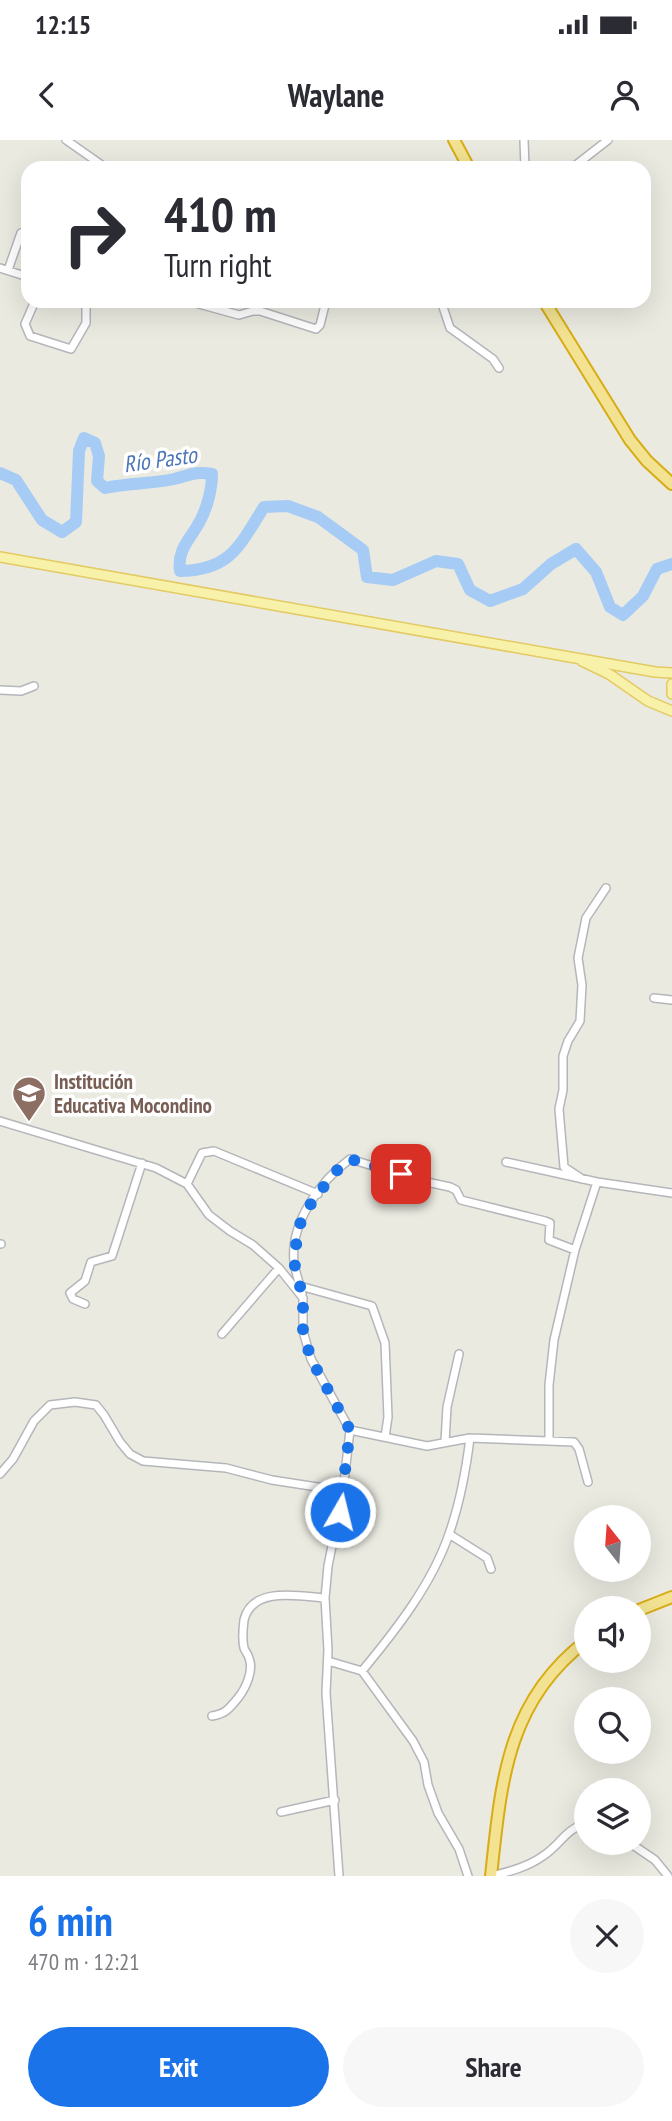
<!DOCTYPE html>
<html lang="en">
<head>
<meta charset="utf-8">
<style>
	:root { --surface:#fff; --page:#f7f7f7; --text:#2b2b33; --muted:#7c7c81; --accent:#1a73e8 }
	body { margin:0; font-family:"PT Sans Narrow",sans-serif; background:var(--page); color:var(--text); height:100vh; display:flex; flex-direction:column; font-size:26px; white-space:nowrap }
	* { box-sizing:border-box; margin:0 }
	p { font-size:23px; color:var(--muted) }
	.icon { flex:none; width:38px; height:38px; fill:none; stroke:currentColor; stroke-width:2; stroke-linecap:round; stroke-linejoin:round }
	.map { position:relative; height:1736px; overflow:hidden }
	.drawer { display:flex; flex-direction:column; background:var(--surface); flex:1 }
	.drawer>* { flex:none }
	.top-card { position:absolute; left:21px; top:21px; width:630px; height:147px; border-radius:21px; box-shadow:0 7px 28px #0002; background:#fff; color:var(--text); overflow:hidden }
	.needle { width:46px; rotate:343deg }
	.tools { position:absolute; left:574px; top:1365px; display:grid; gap:14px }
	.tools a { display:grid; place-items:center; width:77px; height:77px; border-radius:50%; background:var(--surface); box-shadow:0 7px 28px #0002; font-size:35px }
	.pin { position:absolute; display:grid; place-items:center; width:60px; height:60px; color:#fff; margin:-30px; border-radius:14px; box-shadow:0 4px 10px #0006 }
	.me { position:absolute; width:77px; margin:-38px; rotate:8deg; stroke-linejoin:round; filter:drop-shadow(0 0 5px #0008) }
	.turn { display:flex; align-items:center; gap:24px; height:147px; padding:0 28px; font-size:32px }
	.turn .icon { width:91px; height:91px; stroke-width:2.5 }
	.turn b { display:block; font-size:49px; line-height:60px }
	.round { display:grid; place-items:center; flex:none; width:74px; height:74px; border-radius:37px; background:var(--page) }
	.summary { display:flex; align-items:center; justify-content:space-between; height:119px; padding:0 28px }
	h1 { font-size:42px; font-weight:600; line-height:52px; color:var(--accent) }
	.primary-button { display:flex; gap:14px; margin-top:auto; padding:14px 28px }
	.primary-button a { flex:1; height:80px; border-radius:42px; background:var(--accent); color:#fff; font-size:28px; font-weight:600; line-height:80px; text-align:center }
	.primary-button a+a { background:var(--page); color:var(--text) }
	.status { display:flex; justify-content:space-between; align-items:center; height:49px; padding:0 35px; background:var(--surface); direction:ltr }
	.status svg { height:19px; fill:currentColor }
	header { display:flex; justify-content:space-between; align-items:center; height:91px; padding:0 28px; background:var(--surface); font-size:32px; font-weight:600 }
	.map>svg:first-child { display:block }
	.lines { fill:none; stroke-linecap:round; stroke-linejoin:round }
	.river { stroke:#a6ccf6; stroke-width:12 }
	.minor-casing { stroke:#b4b6ba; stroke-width:10 }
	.major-casing { stroke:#e3ca62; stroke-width:12 }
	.highway-casing { stroke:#d7ac15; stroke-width:14 }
	.minor { stroke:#fff; stroke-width:7 }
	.major { stroke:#f7f1aa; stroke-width:9 }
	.highway { stroke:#f2e291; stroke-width:10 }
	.route { stroke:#1a73e8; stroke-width:12; stroke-dasharray:0 21.6 }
	.labels { text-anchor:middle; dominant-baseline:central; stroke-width:7; stroke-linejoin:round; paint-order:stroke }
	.education-label { font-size:21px; font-weight:bold; fill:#785e54; stroke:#fff; text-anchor:start }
	.water-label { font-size:23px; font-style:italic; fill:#4b76b7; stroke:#fff }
</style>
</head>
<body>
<div class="status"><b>12:15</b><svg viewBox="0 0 49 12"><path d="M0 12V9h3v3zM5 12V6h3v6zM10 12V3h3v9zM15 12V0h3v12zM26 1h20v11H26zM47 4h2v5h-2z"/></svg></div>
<header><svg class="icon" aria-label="back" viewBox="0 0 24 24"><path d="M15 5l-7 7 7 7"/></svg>Waylane<svg class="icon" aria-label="person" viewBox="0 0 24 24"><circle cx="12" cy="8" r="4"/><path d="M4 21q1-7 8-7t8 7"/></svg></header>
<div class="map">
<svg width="672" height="1736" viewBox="0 0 672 1736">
	<rect width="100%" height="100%" fill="#ebeae1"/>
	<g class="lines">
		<!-- river -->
		<path class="river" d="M0,333L16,340L42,380L62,392L76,382L79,311L84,298L95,303L99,316L97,341L105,348C128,343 151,344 174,339C190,335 195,331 212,334C212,349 207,368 200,381C190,400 177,409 180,431C231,430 239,406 264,367L288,366L318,377L363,410L367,437L393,440L436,421L458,424L470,450L490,461L523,449L551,424L576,409L596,432L610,467L623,475L643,456L657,429L672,424"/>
		<!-- minor casing -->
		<g class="minor-casing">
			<path id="minor" d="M66,0L106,28
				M524,0L525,28
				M572,28L608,0
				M0,128L28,137
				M8,130L21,93
				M35,161L25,184L30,196L71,209L86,183V161
				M188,161L239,175L253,171H260L316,189L320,185L326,161
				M441,161L450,188L493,219L499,228
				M0,550L21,551L34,546
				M654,858L672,860
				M0,981L156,1028L187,1044L209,1075L230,1091L253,1105L279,1128L303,1158V1191L311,1219L350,1290L343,1351L328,1426L325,1458L328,1510L326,1553L339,1736
				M506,1022L597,1042L672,1053
				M582,1039L564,1027L559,969L563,950V916L568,901L580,881L582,845L578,818L586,778L606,748
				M187,1044L202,1013L214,1011L318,1054
				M0,1104H1
				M300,1146L372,1166L385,1203L388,1277L385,1297
				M302,1154C300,1144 295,1132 294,1122C290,1083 320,1041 350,1019L422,1041L450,1047L456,1050L461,1060L545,1081L550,1083L549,1100L575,1110
				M85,1164L73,1159L70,1153L85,1141L91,1122L112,1116L142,1023
				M222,1194L279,1128
				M350,1290L427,1306L470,1298L574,1302L579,1309L588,1342
				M549,1301V1245L554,1200L575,1110L597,1042
				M445,1302L447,1267L459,1214
				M0,1334L13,1319L34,1281L50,1265L75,1262L96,1265L104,1275L120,1302L130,1314L143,1321L226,1328L272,1340L343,1351
				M449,1394L487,1418L491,1429
				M328,1521L362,1531L413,1601L424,1622L428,1645L438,1673L459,1709L468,1736
				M362,1531C396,1490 432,1444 449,1394C460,1363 466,1330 470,1298
				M212,1576C225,1574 229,1569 238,1558C246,1548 254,1530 249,1518C248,1514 245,1511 244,1508C242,1500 243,1488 244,1480C252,1446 299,1456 325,1458
				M281,1672L335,1660
				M630,1703L655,1720L668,1736
				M491,1736C509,1732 528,1727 543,1716C561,1704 563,1692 586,1682"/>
		</g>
		<!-- major casing -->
		<g class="major-casing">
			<path id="major" d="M0,417L655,532L672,533
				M582,521L609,534L648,561L672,571
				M672,544V554"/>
		</g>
		<!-- highway casing -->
		<g class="highway-casing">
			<path id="highway" d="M454,0L469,28
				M544,161L630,300L647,321L672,344
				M639,1470L672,1457
				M491,1736C501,1644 506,1562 586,1501"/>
		</g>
		<!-- minor -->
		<use href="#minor" class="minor"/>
		<!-- major -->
		<use href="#major" class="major"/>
		<!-- highway -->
		<use href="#highway" class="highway"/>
	</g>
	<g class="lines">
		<!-- route -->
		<path class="route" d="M340,1372L350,1290L311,1219L303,1191V1158L294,1122L298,1089L305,1072L333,1034L350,1019L401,1034"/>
	</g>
	<!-- icons -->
	<defs>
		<g id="school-pin" transform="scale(1.75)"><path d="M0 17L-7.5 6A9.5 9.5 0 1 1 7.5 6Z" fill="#8d6e63" stroke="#fff"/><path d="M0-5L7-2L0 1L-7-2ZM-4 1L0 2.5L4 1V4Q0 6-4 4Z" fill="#fff"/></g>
	</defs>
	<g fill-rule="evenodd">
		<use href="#school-pin" x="29" y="953"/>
	</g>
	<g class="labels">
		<!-- education labels -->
		<g class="education-label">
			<text x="54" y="941">Institución<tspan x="54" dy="24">Educativa Mocondino</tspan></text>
		</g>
		<!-- water labels -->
		<g class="water-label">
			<text transform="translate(160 319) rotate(-8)">Río Pasto</text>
		</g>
	</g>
</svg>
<div class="tools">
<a><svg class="needle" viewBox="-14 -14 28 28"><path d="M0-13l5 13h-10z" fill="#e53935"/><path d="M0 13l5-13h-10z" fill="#7c7c81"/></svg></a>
<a><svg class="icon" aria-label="sound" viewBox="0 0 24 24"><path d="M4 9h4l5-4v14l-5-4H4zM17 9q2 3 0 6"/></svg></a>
<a><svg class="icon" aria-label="search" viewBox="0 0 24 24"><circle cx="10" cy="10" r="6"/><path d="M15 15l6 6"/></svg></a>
<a><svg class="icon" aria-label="layers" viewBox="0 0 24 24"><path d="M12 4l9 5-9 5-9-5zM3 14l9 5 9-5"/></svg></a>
</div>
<div class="pin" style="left:401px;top:1034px;background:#d93025"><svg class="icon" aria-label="arrive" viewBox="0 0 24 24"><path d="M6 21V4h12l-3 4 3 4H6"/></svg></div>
<svg class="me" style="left:340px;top:1372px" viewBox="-20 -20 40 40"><circle r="17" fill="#1a73e8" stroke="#fff" stroke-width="3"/><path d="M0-11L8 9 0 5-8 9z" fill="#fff"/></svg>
<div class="top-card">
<div class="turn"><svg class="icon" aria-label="right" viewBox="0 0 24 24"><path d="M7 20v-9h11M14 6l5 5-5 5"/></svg><div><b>410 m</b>Turn right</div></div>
</div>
</div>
<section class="drawer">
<div class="summary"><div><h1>6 min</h1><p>470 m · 12:21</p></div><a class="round"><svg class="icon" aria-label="close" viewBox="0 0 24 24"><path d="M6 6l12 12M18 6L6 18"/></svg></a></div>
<div class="primary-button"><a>Exit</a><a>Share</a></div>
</section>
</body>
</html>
